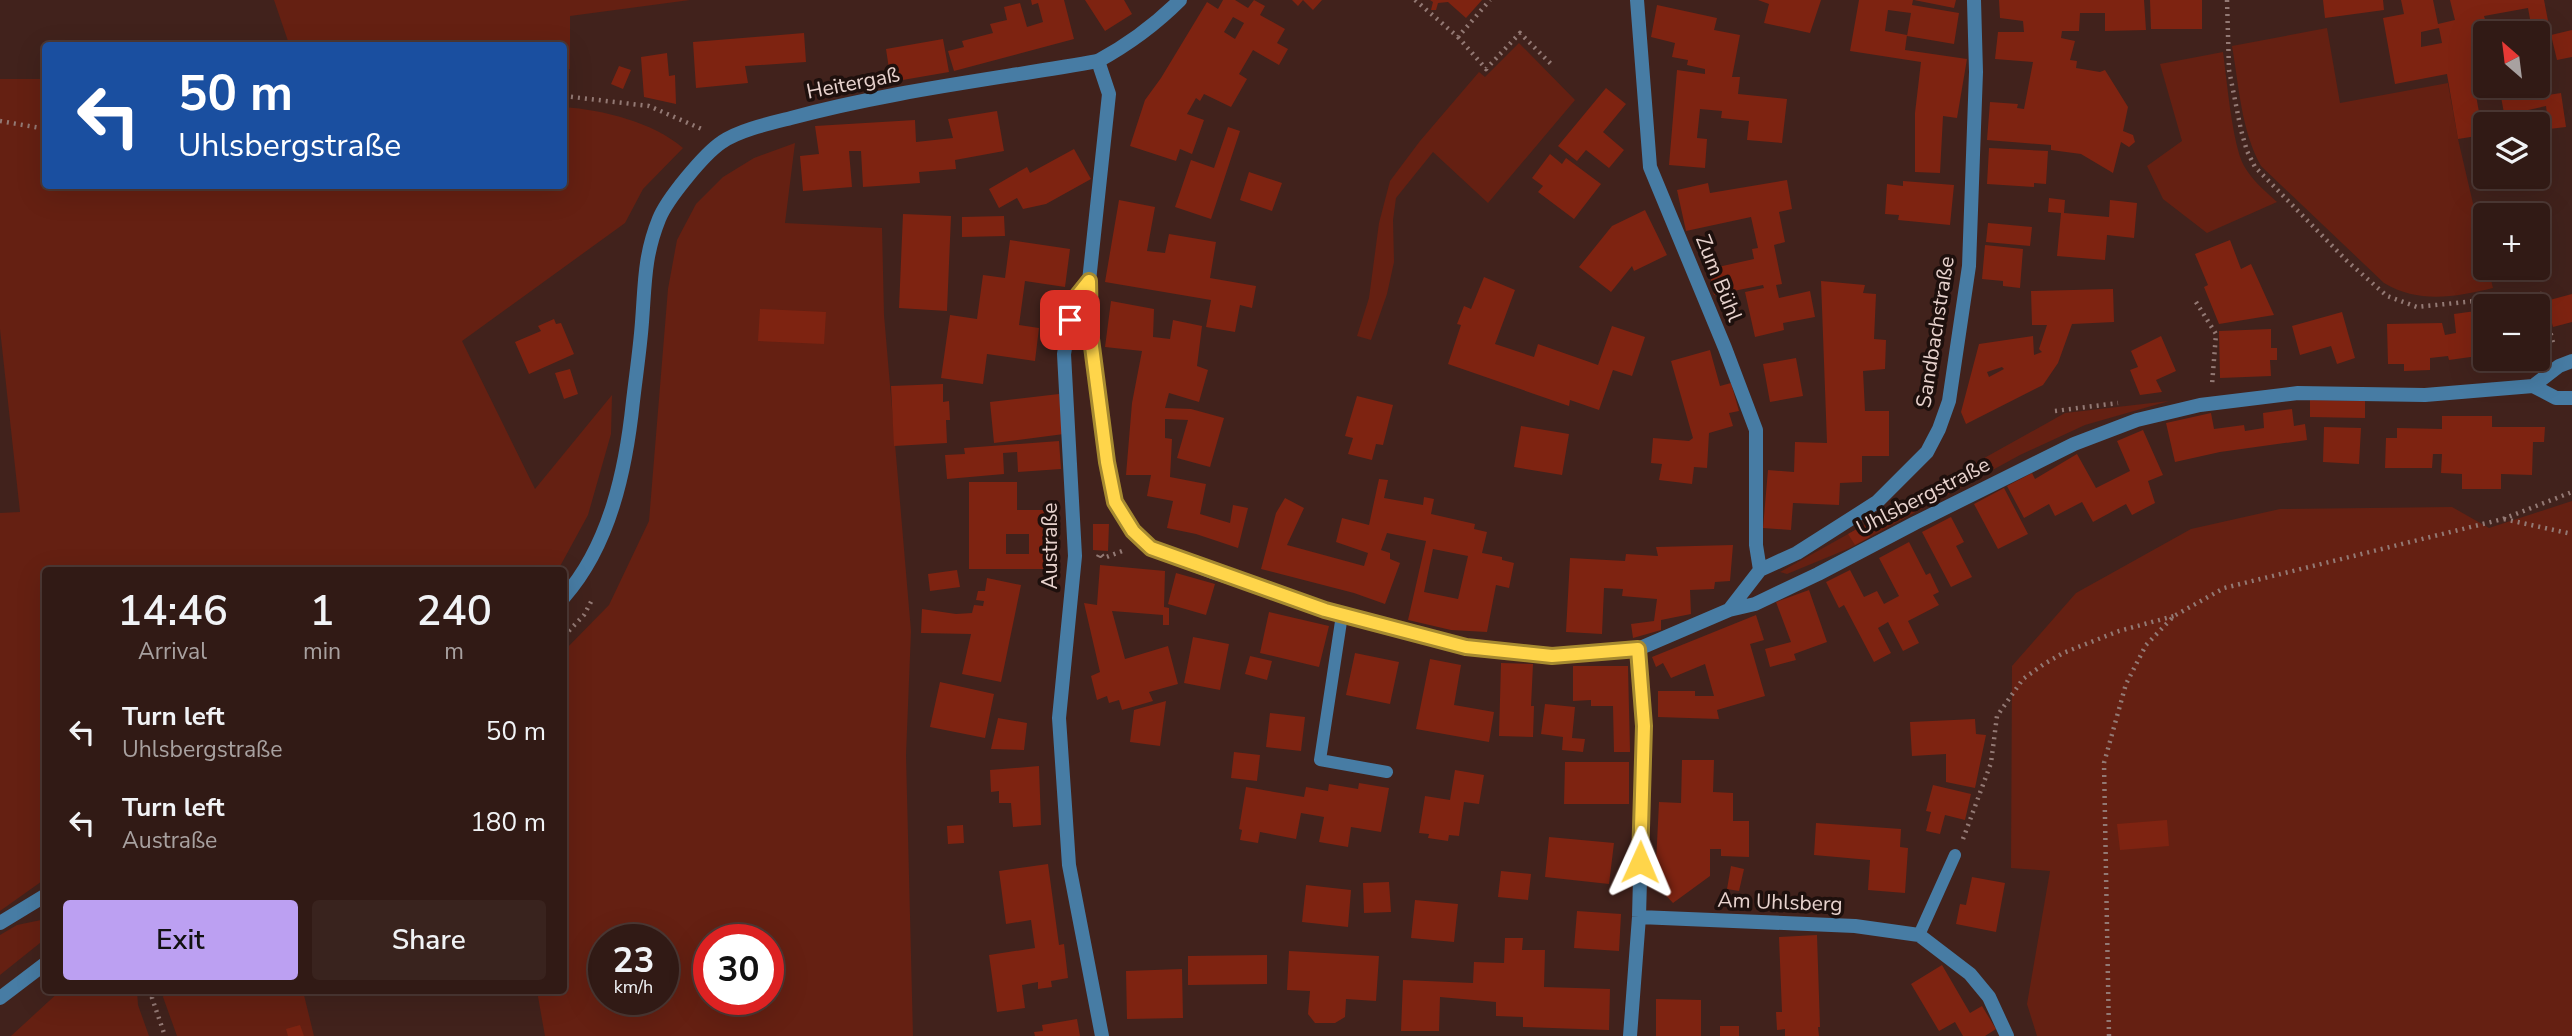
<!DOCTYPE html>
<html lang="en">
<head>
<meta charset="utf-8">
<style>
	:root { --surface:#311a15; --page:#39231e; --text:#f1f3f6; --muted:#a8a1a0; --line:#4c3834; --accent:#bca0f2 }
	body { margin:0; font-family:"Nunito Sans",sans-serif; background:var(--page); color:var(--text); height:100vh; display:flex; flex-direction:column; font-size:26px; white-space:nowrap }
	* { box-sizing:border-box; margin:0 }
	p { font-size:23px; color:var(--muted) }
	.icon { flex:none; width:38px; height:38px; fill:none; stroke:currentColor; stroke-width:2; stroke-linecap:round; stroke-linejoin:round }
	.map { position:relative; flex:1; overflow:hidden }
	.sheet { position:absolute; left:42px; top:567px; width:525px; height:427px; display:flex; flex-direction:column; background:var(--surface); border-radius:7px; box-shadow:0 7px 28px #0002,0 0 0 2px var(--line) }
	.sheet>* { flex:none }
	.guide { position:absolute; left:42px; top:42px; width:525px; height:147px; border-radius:7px; box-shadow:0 7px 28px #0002,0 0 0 2px var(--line); background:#1a4fa0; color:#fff; overflow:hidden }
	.needle { width:46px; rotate:332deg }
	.fabs { position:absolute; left:2473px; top:21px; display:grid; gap:14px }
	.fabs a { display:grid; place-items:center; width:77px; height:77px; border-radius:7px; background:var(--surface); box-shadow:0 7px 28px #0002,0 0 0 2px var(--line); font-size:35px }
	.speed { position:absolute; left:588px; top:924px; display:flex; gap:14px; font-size:35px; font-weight:700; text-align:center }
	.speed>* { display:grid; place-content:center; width:91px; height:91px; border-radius:50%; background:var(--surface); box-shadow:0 7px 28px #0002,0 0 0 2px var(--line); line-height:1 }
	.speed small { font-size:18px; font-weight:400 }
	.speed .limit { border:10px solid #d22; background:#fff; color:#111 }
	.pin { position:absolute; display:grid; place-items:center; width:60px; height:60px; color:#fff; margin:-30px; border-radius:14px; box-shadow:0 4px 10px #0006 }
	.me { position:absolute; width:77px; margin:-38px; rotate:1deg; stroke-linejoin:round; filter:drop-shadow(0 0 5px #0008) }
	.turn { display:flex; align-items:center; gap:24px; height:147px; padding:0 21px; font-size:32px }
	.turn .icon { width:91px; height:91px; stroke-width:2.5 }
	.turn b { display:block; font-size:49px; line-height:60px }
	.eta { display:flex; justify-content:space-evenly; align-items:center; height:119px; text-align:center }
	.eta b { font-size:42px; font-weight:600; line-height:49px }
	.action { display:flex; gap:14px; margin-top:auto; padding:14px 21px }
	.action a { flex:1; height:80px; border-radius:7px; background:var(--accent); color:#111; font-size:28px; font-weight:600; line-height:80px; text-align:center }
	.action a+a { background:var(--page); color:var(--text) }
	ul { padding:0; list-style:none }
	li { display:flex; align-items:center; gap:21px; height:91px; padding:0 21px }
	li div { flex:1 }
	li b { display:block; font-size:26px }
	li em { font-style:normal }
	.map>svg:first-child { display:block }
	.green { fill:#652012; fill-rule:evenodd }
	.building { fill:#7e2311; fill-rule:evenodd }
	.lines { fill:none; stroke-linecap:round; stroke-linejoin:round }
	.path { stroke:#937974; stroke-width:4.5; stroke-dasharray:2 5; stroke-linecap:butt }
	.service { stroke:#477ca4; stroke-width:12 }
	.minor { stroke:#477ca4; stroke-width:14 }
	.tertiary { stroke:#477ca4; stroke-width:14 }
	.route-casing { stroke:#a68a30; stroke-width:18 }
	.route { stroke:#ffd54a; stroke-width:12 }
	.labels { text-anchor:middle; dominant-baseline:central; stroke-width:7; stroke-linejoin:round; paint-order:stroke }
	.street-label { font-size:21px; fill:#e8d3ce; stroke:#1e100d }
</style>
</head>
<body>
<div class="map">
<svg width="2572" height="1036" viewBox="0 0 2572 1036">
	<rect width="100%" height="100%" fill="#41221c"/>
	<!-- green -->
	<path class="green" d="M274,0H690L570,16V69H564V46L253,45L265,41H288Z
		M2327,28L2340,103L2448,83L2458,139L2485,255V268H2488L2493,288C2456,297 2419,304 2384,283L2261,166C2241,130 2239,86 2232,46Z
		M1519,43L1575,100L1488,203L1433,152L1396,198L1393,220L1394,262L1387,294L1371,340L1357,336L1369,298L1379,223L1390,181L1420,141L1479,72L1485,77Z
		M2223,52C2227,80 2232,143 2244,166C2252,180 2265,191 2277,202L2207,233L2163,199L2147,166L2182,141L2160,64Z
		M0,79H45L46,186H564V107C603,110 653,122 683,148L643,189L625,223L462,341L535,489L612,395L611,434L588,515L558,570H46L45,879L0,911V513L20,512L0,329Z
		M795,143L785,223L882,228L884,315L911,631L906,755L913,1036H545L537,991L564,990V651L609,605L649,521L668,289L677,240L696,204L723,177L754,158ZM604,940H663V999H604ZM709,940H768V999H709Z
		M2169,401L2085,425L2020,455L1850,548L1787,574L1780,572L2065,413Z
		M2572,501V1036H2037L2027,1004L2050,871L2011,868L2012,666L2076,593L2191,529L2280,509L2452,507L2489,528Z
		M45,916V939L0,975V935L17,925L41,920Z
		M61,990L137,991L138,1005L149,1036H11Z
		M164,991H303L314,1036H177L163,997Z"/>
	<!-- building -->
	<path class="building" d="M1031,0H1064L1074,39L954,71L948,51L964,47L962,41L993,33L990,24L1007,20L1004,7L1020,3L1027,27L1043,22L1038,3L1032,5Z
		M1085,0H1124L1132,14L1105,31Z
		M1223,0H1235L1248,8L1254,0L1265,6L1260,15L1285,29L1277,43L1288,49L1279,65L1253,50L1239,74L1247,79L1231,107L1204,94L1200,101L1196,98L1187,114L1204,120L1192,154L1180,149L1176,161L1130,146L1145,100L1161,78L1207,2L1218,9ZM1233,17L1244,23L1235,39L1224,32Z
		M1292,0H1322L1313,10L1303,0L1298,6Z
		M1430,0H1482L1466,18L1448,2L1438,3L1436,10H1431L1433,2Z
		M1758,0H1821L1810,33L1764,23L1769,4Z
		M1859,0H1913L1912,5L1959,13L1954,44L1907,36L1911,13L1888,10L1885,31L1907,35L1905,50L1967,59L1957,118L1943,116L1940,173L1915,172V113L1921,62L1850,51Z
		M1914,0H1956L1954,8Z
		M1999,0H2144L2146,30L2105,31V13H2080L2079,31H2062L2061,38L2075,41L2070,60L2077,61L2076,68L2100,72L2105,70L2128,107L2123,131L2133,135L2135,142L2129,147L2121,142L2113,173L2081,154L2051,150V145L1987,140L1990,102L2018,104L2017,108L2024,109L2033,62L1995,59L1998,32H2024L2023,21L2000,18Z
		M2150,0H2202V29H2151Z
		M2323,0H2383L2384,10L2325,18Z
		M2401,0H2433L2438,24L2455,20L2450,0H2544L2549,26L2532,30L2528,8L2484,16L2489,33H2485V76L2473,78L2483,135L2458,139L2447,74L2395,84L2383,18L2404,14ZM2439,28L2442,43L2421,47V32Z
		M1657,5L1717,18L1714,30L1740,35L1732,77H1740L1738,94L1787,99L1782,143L1747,140L1749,121L1721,118L1722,111L1700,109L1697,138L1707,139L1705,168L1669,165L1677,70L1705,74V69L1687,65L1688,60L1672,57L1675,43L1651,37Z
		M2572,30V57L2557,60L2551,35Z
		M804,33L806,62L745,66L748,83L696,88L693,42Z
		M943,39L949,72L891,82L886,49Z
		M2538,46L2548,95L2561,93L2566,127L2549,129L2546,106L2519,112L2522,124H2506L2499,86H2538Z
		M667,53L669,76L675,75L676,104L644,97L641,57Z
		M619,66L631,70L623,89L611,84Z
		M1606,88L1626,104L1603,132L1624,150L1609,168L1586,150L1577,161L1558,146Z
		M997,111L1004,151L955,160L956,169L919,172L920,183L863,187L861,151H849L852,187L803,191L800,156L819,154L815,126L915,120L916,142L953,138L948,119Z
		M1228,127L1240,131L1211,219L1175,207L1191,160L1214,168Z
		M1989,148L2048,151L2046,184L2034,183V187L1987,184Z
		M1074,149L1091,179L1046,204L1023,209L1017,198L999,208L989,189L1027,167L1030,173Z
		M1550,154L1562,164L1566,158L1601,184L1574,219L1538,192L1543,186L1532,178Z
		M1249,172L1282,183L1272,211L1240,200Z
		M1787,180L1792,209L1779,212L1785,242L1774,245L1782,284L1776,285L1779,298L1810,291L1815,317L1783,323L1784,330L1755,337L1745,292L1764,288L1763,285L1714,295L1709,269L1754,259L1752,249L1758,248L1751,217L1686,231L1677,190L1708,183L1710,193Z
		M1903,181L1954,185L1950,225L1898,220L1899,215L1885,214L1887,184L1903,186Z
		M2049,198L2065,200L2064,213L2109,217L2110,200L2137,203L2134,238L2107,235L2105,260L2057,256L2061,213L2048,212Z
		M1119,200L1155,207L1147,251L1165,253L1169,234L1216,242L1210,278L1256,286L1252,308L1240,305L1235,332L1206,327L1211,300L1105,282Z
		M1645,210L1667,255L1634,271L1632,266L1611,292L1579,267L1612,226Z
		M903,214L951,216L947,311L899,308Z
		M1004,216L1005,236L962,237V217Z
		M1988,223L2032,227L2030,246L1986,242Z
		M1010,240L1070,249L1065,287L1025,281L1019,325L1039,328L1035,361L987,354L983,384L941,378L950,315L977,319L983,275L1005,278Z
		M2230,240L2241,269L2251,264L2274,315L2219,324L2204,287L2208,285L2195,254Z
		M1985,245L2023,249L2020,288L2003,286V281L1982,279Z
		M1484,277L1515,290L1495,344L1534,357L1538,344L1598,365L1612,326L1645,337L1632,376L1613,370L1599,410L1570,400L1569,406L1448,364L1461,325L1457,324L1464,306L1471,309Z
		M1821,281L1865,285L1863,293L1876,294L1874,339L1886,340L1885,369L1863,371L1865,411H1889V456H1862V482L1840,483L1839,505L1793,503L1791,530L1763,528L1768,470L1794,472L1795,442L1827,443Z
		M2113,289L2114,322L2072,324L2058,363L2043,385L1966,424L1961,412L1979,344L2033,336L2034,355L2042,352L2039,349L2047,325H2032L2031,291ZM2002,367L2004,369L1989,377L1987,372Z
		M2572,294V322L2553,327L2546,301Z
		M1111,301L1154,309L1153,337L1170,339L1173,320L1202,326L1197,366L1208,370L1199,402L1169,393L1165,408L1191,409L1224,418L1210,467L1177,458L1188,420L1165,419V438L1172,439L1170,477L1206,484L1200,514L1230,523L1233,505L1248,508L1238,548L1196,534L1167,528L1173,501L1147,496L1151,475H1126L1132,403L1142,351L1105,347Z
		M760,309L826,312L824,344L758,341Z
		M2483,310L2485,355L2449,360L2448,356L2430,358V370L2404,371V364H2388L2387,324L2442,323L2445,335L2456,333L2454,314Z
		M2342,312L2355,358L2337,364L2331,346L2300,355L2292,326Z
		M554,319L556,324L561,323L574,354L529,374L515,342L541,331L538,326Z
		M2538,322L2547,355L2538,357Z
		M2271,329V348H2277V360H2270L2271,376L2220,378L2219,331Z
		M2161,336L2176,371L2156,380L2162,392L2140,395L2130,370L2138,367L2131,351Z
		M1710,350L1720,386L1731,383L1739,411L1729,413L1733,426L1709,433L1707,468L1694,467L1692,484L1659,480L1662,464L1651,463L1653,438L1689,441L1693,438L1671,361Z
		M1796,358L1803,396L1770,402L1763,364Z
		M570,369L578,394L564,399L555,373Z
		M943,384V402L949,401L950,420H946L947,443L894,446L891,386Z
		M1059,394L1064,434L994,443L990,402Z
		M1357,396L1393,405L1383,445L1376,444L1372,460L1348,454L1353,438L1345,436Z
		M2310,400L2365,401V418L2310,417Z
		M2292,409L2294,426L2305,424L2307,440L2220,452L2175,462L2166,423L2211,413L2214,429L2244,425L2245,431L2264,428L2263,413Z
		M2442,416H2492V427H2545L2544,442H2533L2532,475L2501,474V489H2462V474L2441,473L2442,454H2433L2432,468H2385L2386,438H2397V428L2442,429Z
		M1521,426L1569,434L1562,475L1514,467Z
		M2324,427L2361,428L2359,464L2323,462Z
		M2143,430L2163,475L2148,481L2155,503L2132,515L2126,504L2093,522L2082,502L2055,516L2049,504L2024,518L2007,486L2032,473L2035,479L2077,454L2096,488L2130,471L2117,441Z
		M1059,441L1061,469L1018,472L1017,452L1003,453L1004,474L947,479L945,455L965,454L964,448Z
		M1379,479L1388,480L1384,498L1423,505L1424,497L1434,499L1431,514L1475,524L1474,529L1487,532L1482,553L1502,557V560L1514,563L1509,588L1496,585L1487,632L1451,630L1408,620L1426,541L1387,533L1381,550L1390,553V559L1400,563L1385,604L1354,593L1261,569L1276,513L1285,498L1304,508L1287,545L1364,566L1368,553L1336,542L1342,518L1369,525ZM1433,549L1468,556L1458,599L1424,592Z
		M969,482H1017V510H1056V569H969ZM1006,534H1029V554H1006Z
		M2004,488L2028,534L1998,549L1974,504Z
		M1951,517L1964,542L1956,546L1972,577L1951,587L1922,532Z
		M1093,524H1109L1108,551L1093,550Z
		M1864,525L1870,537L1855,545L1848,534Z
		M1909,542L1926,575L1930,573L1939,592L1933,595L1939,605L1908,621L1919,643L1903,651L1888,622L1878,628L1891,653L1874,662L1844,605L1839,608L1826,582L1850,570L1864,597L1877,591L1884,604L1899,596L1879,558Z
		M1733,545L1730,581L1715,582L1714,589L1690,590L1691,614L1661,620V630L1633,638L1631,624L1654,621L1657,599L1622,596L1623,589L1604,588L1602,634L1566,632L1570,558L1625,561L1626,554L1658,556L1656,547Z
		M1100,565L1165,571L1164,607L1169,608V625H1163V615L1112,611L1125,659L1168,646L1178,684L1149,692L1153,701L1122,710L1119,700L1109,703L1107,696L1097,700L1091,676L1100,672L1084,603L1097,605Z
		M957,570L960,587L930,591L928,574Z
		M1176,573L1215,584L1206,615L1168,604Z
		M987,578L1021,585L1001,682L962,674L971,634L921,633L922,609L956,614L972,613L974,605L983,606L984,601L976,600L978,591H985Z
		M1809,590L1827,642L1794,654L1796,660L1770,667L1765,649L1791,642L1776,602Z
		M1269,612L1329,626L1319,667L1260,653Z
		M1756,615L1764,640L1750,644L1765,696L1717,710L1719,719L1658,717V691H1695V696H1714L1705,664L1671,678L1663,663L1656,667L1652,657Z
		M1193,637L1229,644L1220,690L1184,683Z
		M1355,653L1399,662L1390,704L1346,695Z
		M1250,656L1272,661L1267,680L1245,674Z
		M1430,659L1461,665L1454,705L1494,712L1489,742L1416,729Z
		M1501,663L1533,664L1531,706H1534L1533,737L1499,736Z
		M1573,666H1628L1630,752H1614L1613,706H1591V700L1573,701Z
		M940,682L994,694L985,738L930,727Z
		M1166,701L1160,746L1130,742L1134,710Z
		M1545,704L1575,707L1572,738L1585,739L1583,752L1562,750L1563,737L1541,734Z
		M1270,713L1305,717L1301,751L1266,747Z
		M998,718L1027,723L1024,750L991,749Z
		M1975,719L1976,734L1986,735L1975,788L1946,782V754L1912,756L1910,722Z
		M1234,752L1260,755L1257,781L1231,778Z
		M1682,760H1714L1713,792L1733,793V821H1749V857L1721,856V849H1710V876L1673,903L1655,884L1659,802L1681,803Z
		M1565,762H1629V804H1564Z
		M1039,766L1041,825L1013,827L1011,803H999V791L991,792L990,770Z
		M1455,770L1484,775L1479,804L1464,802L1459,836L1449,835L1448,841L1428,838L1429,834L1419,833L1425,796L1450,800Z
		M1359,783L1389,788L1381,832L1351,827L1348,847L1319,842L1324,817L1301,813L1296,839L1260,832L1258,843L1240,840L1242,830L1239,829L1246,787L1304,797L1306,787L1328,791L1329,784L1358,789Z
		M1933,785L1971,794L1965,820L1945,815L1940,834L1926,831L1931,812L1926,811Z
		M2167,820L2169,846L2120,850L2117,824Z
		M1816,823L1901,829L1900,847L1908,848L1905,893L1868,890L1870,860L1814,855Z
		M963,825L964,843L948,844L947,826Z
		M1549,837L1614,843L1609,884L1545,877Z
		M1048,864L1059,945L1064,944L1068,978L1051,981L1052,987L1038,989V982L1022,985L1025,1008L997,1012L989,955L1035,948L1031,920L1006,924L999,871Z
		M1731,866L1744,869L1739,891L1727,889Z
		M1501,871L1531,874L1528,900L1498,897Z
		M1972,877L2005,883L1996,932L1956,924L1960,904L1966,905Z
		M1389,882L1391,912L1364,913L1363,883Z
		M1306,885L1351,890L1348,927L1302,922Z
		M1415,900L1458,904L1454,942L1411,938Z
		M1577,911L1621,914L1619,951L1574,948Z
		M1817,935L1820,1027H1818L1819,1036H1785V1029L1777,1030L1776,1012H1782L1779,937Z
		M1505,938H1523L1522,950H1545L1544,987L1610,989L1609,1030L1523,1027V1017L1496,1016V1002L1440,997L1439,1031H1401L1403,980L1473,983L1474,962L1504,963Z
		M1289,951L1379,956L1376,1001L1346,999L1345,1017L1335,1023H1315L1308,1014L1310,991L1287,990Z
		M1267,955V984L1188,985V956Z
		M1942,965L1970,1013L1982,1006L1996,1029L1985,1036H1963L1955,1022L1939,1031L1911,984Z
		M1182,969L1183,1018L1127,1019L1126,971Z
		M1656,999L1701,1000V1036H1656Z
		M1077,1019L1080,1036H1035L1034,1032L1043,1031L1042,1025Z
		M300,1025L304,1036H288L286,1029Z
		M1720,1026H1739V1036H1720Z"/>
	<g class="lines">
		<!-- path -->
		<path class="path" d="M1415,0L1458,37L1490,0
			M2227,0L2229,70L2241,130L2247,151L2255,167L2347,261L2387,296L2417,307L2541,294L2554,347
			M1458,37L1486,69L1520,33L1551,64
			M564,96L649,106L704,130
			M0,121L46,129
			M2196,302L2216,334L2212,385
			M2055,411L2118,403
			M2504,519L2572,534
			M1098,557L1100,553L1104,558L1125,550
			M564,636L584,615L593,598
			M1963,839L1991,763L1997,716L2023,679L2044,664L2063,653L2119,631L2174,616
			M153,990L152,998L165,1036
			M2109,1036L2104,763L2126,684L2146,645L2174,616L2224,588L2503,519L2572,492"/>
		<!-- service -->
		<path class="service" d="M1342,615L1320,760L1387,772
			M1919,935L1955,855"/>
		<!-- minor -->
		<path class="minor" d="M1637,0L1650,167L1725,348L1756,430V545L1760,570
			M1098,61L1109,94L1089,281L1078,296L1070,320L1064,354L1075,556L1059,718L1069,865L1102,1036
			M1089,281L1090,331L1107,462L1115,502L1133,531L1151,548L1210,571L1342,615L1466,647L1552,656L1638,649L1729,610L1755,604L1818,574L1915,523L2074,444L2137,420L2200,405L2298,393L2425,395L2533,386L2556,398H2572
			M2533,386L2559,366L2572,361
			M1729,610L1760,570L1797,553L1877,502L1927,452L1939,429L1949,401L1969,266L1976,72L1974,0
			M1639,917L1855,926L1919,935L1970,974L1989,997L2007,1036
			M0,923L46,895
			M1630,1036L1639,917L1644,726L1638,649"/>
		<!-- tertiary -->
		<path class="tertiary" d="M564,597C610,545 626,469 633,401C636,375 640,349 642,322C645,284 644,256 659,219C667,199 704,154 722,142C739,130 771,123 791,118C891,91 996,79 1098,61C1129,44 1155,25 1180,0
			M0,998L46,963"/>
	</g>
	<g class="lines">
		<!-- route casing -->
		<g class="route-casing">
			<path id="route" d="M1070,320L1077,296L1089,281L1090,331L1107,462L1115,502L1133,531L1151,548L1325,610L1466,647L1552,656L1638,649L1644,726L1640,862"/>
		</g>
		<!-- route -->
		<use href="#route" class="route"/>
	</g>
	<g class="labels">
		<!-- street labels -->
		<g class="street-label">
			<text transform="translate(853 83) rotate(-11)">Heitergaß</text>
			<text transform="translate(1719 278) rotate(68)">Zum Bühl</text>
			<text transform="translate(1935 332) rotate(-81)">Sandbachstraße</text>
			<text transform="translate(1923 496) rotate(-27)">Uhlsbergstraße</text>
			<text transform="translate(1050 546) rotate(-90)">Austraße</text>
			<text transform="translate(1780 902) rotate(2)">Am Uhlsberg</text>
		</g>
	</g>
</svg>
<div class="fabs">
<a><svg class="needle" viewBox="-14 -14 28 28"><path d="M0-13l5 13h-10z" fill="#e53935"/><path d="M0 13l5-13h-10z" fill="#a8a1a0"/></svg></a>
<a><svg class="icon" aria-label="layers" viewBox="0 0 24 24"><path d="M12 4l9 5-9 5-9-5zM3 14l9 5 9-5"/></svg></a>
<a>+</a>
<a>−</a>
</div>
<div class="speed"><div>23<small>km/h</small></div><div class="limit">30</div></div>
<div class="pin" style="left:1070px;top:320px;background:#d93025"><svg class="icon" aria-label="arrive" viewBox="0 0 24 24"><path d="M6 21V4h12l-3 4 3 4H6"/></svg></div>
<svg class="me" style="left:1640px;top:862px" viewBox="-20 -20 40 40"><path d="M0-17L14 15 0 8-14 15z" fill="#ffd54a" stroke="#fff" stroke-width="4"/></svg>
<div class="guide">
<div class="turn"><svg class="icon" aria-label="left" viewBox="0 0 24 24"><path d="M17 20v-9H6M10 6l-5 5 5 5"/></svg><div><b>50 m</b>Uhlsbergstraße</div></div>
</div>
<section class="sheet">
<div class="eta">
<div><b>14:46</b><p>Arrival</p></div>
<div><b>1</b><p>min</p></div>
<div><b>240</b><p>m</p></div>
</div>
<ul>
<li><svg class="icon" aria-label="left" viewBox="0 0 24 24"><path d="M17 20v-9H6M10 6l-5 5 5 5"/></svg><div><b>Turn left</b><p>Uhlsbergstraße</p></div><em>50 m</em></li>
<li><svg class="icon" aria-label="left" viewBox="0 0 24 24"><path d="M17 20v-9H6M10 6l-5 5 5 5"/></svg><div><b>Turn left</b><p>Austraße</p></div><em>180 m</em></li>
</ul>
<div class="action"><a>Exit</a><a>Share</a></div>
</section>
</div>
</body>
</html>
